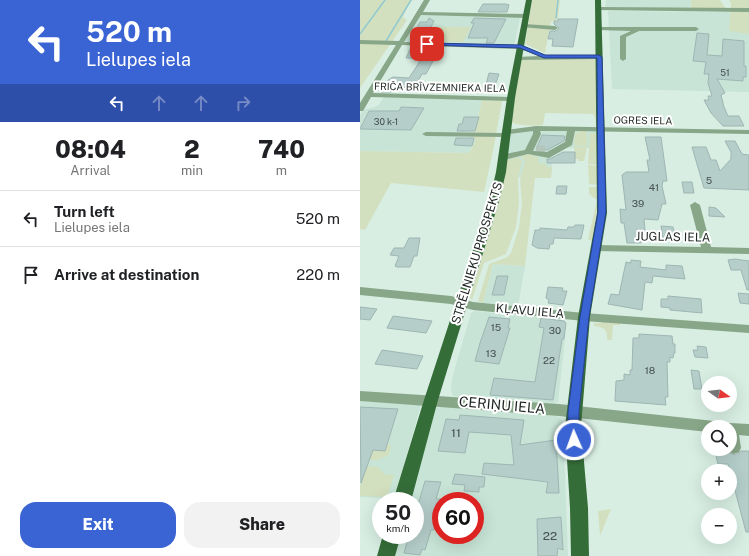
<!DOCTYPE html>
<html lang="en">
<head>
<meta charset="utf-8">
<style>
	:root { --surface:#fff; --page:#f2f2f2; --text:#202124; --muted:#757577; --line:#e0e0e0; --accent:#3a63d4 }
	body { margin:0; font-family:"Public Sans",sans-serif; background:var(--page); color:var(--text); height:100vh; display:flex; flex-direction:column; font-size:15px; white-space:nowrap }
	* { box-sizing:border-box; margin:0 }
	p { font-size:13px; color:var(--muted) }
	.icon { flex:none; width:22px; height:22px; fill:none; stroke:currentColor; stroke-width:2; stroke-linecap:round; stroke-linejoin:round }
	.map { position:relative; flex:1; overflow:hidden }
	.side { display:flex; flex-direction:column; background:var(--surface); width:360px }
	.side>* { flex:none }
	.banner { background:#3a63d4; color:#fff; overflow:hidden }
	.needle { width:26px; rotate:104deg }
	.controls { position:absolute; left:341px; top:376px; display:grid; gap:8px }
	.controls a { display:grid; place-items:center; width:36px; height:36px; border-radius:50%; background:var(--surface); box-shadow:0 4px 16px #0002; font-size:20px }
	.speed { position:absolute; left:12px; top:492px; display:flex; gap:8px; font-size:20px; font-weight:700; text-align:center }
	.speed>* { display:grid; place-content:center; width:52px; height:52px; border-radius:50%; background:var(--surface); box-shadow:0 4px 16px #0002; line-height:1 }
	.speed small { font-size:10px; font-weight:400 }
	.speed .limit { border:6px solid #d22; background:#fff; color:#111 }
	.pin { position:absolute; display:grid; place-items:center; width:34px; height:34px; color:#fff; margin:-17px; border-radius:8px; box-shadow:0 2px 6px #0006 }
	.me { position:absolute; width:44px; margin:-22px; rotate:358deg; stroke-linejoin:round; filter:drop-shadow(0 0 3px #0008) }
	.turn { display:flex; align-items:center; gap:14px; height:84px; padding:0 20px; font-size:18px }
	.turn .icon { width:52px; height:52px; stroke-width:2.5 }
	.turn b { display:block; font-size:28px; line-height:34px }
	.lanes { display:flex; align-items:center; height:38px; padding:0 20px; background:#0003; justify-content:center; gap:20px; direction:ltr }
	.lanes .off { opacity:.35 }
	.eta { display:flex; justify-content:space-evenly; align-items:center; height:68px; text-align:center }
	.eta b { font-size:24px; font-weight:800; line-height:28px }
	.primary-button { display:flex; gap:8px; margin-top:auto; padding:8px 20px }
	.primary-button a { flex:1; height:46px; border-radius:16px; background:var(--accent); color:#fff; font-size:16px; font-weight:800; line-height:46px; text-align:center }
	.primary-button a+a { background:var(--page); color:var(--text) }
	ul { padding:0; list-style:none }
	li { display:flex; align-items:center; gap:12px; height:56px; padding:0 20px; border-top:1px solid var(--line) }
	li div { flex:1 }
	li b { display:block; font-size:15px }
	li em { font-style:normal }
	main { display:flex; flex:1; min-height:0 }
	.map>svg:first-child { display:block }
	.built { fill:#c7e4d6; fill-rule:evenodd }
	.green { fill:#d3e0bf }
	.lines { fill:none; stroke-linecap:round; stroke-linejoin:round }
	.stream { stroke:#91c9d0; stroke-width:1.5 }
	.building { fill:#b5ceca; stroke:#9eb6b3 }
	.minor-tunnel { stroke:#b3c6bc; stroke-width:9; stroke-dasharray:9 4.5; stroke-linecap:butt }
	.minor { fill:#88a688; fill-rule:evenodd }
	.major { fill:#356d39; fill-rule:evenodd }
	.route { fill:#3a63d4; stroke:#26408a }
	.labels { text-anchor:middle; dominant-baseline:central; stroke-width:4; stroke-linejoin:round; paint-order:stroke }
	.far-number-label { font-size:9px; fill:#44504c }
	.far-street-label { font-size:10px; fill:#1e2622; stroke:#fff }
	.number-label { font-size:10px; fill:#44504c }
	.street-label { font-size:12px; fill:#1e2622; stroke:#fff }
	.near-number-label { font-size:12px; fill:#44504c }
	.near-street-label { font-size:14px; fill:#1e2622; stroke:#fff }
</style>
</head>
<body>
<main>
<section class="side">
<div class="banner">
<div class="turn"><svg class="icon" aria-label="left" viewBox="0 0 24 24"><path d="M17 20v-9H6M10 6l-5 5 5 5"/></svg><div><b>520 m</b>Lielupes iela</div></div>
<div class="lanes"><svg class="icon" aria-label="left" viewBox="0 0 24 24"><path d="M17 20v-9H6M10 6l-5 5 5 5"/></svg><svg class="icon off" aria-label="ahead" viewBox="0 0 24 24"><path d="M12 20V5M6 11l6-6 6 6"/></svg><svg class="icon off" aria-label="ahead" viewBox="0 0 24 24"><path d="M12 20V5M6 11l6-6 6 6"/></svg><svg class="icon off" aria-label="right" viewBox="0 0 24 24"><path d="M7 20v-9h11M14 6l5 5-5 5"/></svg></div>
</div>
<div class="eta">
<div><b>08:04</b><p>Arrival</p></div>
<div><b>2</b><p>min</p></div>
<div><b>740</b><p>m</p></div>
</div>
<ul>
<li><svg class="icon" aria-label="left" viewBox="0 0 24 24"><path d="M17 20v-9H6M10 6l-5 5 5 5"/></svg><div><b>Turn left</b><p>Lielupes iela</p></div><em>520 m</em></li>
<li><svg class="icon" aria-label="arrive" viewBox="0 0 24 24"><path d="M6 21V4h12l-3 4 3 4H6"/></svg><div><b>Arrive at destination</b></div><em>220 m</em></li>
</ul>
<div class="primary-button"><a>Exit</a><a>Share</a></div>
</section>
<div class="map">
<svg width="389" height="556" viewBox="0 0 389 556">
	<rect width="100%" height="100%" fill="#d8eee3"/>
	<!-- built -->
	<path class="built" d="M246,0H349L332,2L330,8H245Z
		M248,11L370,12L382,33H389V92L252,89Z
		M61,15L160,18L154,46L44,42Z
		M24,97L122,100L113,139L116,140L114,146H112L109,153L0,151V115L3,110L18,106Z
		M183,129L238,130V148H206L193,156L191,178L144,177L151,133Z
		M133,264L165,266L158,306L123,303Z
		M115,311L204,320L206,323L204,339H205L198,402L192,404L93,396L91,391L92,378L111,313Z
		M0,401L61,405L34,499L0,497Z
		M88,406L196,416L201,418L203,423L208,556H33L39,535H55V501H48L76,408ZM81,501H115V535H81Z"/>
	<!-- green -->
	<path class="green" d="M0,0H53L50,2L43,17L47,20L0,88Z
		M172,0H200L198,19L191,22L185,53L165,44Z
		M331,0H360L366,9H331Z
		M369,0H389V34L369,31L371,3Z
		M65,27H111L103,42L63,41L66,38Z
		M233,58L236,59L238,125L236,127L235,117L233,114L185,113L183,125C174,126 159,126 151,122L161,59Z
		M122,100L142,101L134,146L124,192L31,183L5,230L0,229V151L109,153L116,140H113Z
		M220,131H227V147L214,145L215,134Z
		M230,133H238V165L228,164Z
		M214,146L227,148L224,161H218V159H215Z
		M169,154L179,158L178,163L186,164V167H192L191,178H175L165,266L133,264L123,303L118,301L129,264L147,257L151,253L159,227L162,203L160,180L165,161L160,156Z
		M158,157L162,161L158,179L159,203L156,227L146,254L124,263L112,300L110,297L142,191L147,160Z
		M228,165L238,166V185L229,184Z
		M229,187H238L237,209L232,241L228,239L237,200L229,194Z
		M241,321L260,322V325H253L252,340H247C248,329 243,327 234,326V323H241Z
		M27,443L31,446L29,455L18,460H9L13,450L25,451Z
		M7,466L18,467L24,474L34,475L27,497L0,496V487Z
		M251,509L240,536L238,511Z"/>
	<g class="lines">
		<!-- stream -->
		<path class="stream" d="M196,18L198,0
			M0,34L25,0
			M26,41L51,0"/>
	</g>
	<!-- building -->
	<path class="building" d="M123,4H146L149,5L147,12H118Z
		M69,18L74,21L64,41H55L58,36H56V31H55L60,22H67Z
		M114,18L146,19L134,43H126L128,38H108L114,23H111Z
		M198,19H218L213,47L192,46L193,39H188L190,31H196L199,28L194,24V21H198Z
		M337,33L349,34L347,55L362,56L363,39L384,41V66H386V77H383V81L357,79L365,93L361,95L364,107L368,116H379L384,126H363L351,113L344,100H349L348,96H352L348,83L349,74H344L346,62L333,61Z
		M51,47H60L58,50H79L66,74H62L54,88L34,87L31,92H21L28,80L33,77L49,78L62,58H46Z
		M129,73L139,74L134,88H125Z
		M41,107L64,108L51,130L0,129L9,111H39Z
		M104,117H119L115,131H97L99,124H102Z
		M182,135L205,136L204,141L187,150H176Z
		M285,137H301L307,181H303L302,186L306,204H302L298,220L284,219L286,241H281V243H267L264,223H261L260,209L266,210L262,175L266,172H289L287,160H290Z
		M96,138H114L112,146L94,145Z
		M365,141H375L382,154L389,155V190L344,188L332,147H346L351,160H356L360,171L371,159V152Z
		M203,152H215V163H187V159H190Z
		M322,182H332L334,193H324Z
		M197,186H207L206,194H196Z
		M349,207L356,208L365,217L349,216Z
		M215,225H224L221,239L194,238L193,244H190L189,249L177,248L172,245L175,230H180V228L207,230L208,227H214Z
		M301,226L313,227L316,239H303Z
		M49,238H60L57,256H54L50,267H37L35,266L39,256L30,255L34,248H44Z
		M375,259L389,261V290H387L381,270H371L368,260Z
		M271,260L281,261L280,267L306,270V265L322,266L325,279L293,276L292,283L285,282L282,310L248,304L251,294L259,295L266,262L271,263Z
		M137,276H148L144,295H132Z
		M188,287L203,288L202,291H207L203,305L188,303L189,300L186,298Z
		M378,293L389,294V304L380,303Z
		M308,296L341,299L342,313L310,310V308L301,307V299H308Z
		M0,307L17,309L10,320L0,319Z
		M33,316L72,321L66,333L27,328Z
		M129,317L150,319L148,328H150L139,364L115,361L120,343Z
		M181,318L204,321L206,323L204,339H202L193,400L130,395L134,378L175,382L184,328L179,327Z
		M279,334L312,336L313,344H315V353H314L313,358L310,357V362H307L308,397H305L306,405L255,401L256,381L264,380V374L270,375V370H272L273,338H279Z
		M337,346L346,347L348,358L335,357L333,350H338Z
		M22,350L63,356L57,369L15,364Z
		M331,370L339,371L342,389H334Z
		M0,407L38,409L25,451L13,450L1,483Z
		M100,415L164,420L160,445L196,440L199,493H186L188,482L122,474L124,463L154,465L151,435L109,432L105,453L78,451L86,419L99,420Z
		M381,451H389V532H386L368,464H358L355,452H367L375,455Z
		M95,474L125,477L124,487H119V492L104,491L105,485L92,484Z
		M65,481L81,482L76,499H81L74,530H71L65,550L62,549L60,555L44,553L49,535H55V515Z
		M201,517L203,550L198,548L197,556H178L177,519Z"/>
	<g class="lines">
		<!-- minor-tunnel -->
		<path class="minor-tunnel" d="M176,150H190"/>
		<!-- minor -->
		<path class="minor" d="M64,0H70L63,12L166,14L169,16L166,18L61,15L44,42L161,45L188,56L239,55L242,57L239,59L159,60L156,58L157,57L179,56L160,49L42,45L13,93L151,97L155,99L151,101L11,97L3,111H0V103L36,45L0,44V40L39,41Z
			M238,7L389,8V12L236,10L235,9Z
			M164,24L195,26L198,28L195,30L162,27L161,26Z
			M239,27H336L339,29L336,31H279L266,37V59L263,61L260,59V36L271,31L237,30L236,29Z
			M176,126L389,130V134L215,131L212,145L189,158L168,154L144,160L140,157L141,155L165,150L173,134V131L149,134V137H146L66,136L62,134L66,132L142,133L143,130H146ZM180,131H207L205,142L187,152L173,151L181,134Z
			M335,202L340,205L351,247L389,248V254L236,251L231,248L236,245L341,247L330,205Z
			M0,287L91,296L113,302L224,313L389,325V333L224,321L113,310L91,304L0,295Z
			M0,391L199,404L354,421L359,423L361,427H348V432L199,416L0,401Z
			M370,423L389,424V436L379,435L381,448L379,452L374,454L369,452L367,449H370V427H364L365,425Z"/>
		<!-- major -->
		<path class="major" d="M166,0H172L155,98L146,172L140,198L78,400L51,501H33L64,400L130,198L136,172L147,98Z
			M235,0H241L247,213L230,317L221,427L228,508L229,556H211L210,508L205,427L218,317L237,213Z
			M23,535H41L35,556H17Z"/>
	</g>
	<!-- route -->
	<path class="route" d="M67,43L161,45L185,55H239L242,57L246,212L229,317L219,412V440L218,444L214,446L209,444L208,440V412L220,317L238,212L237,58H184L160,48L65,45Z"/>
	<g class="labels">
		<!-- far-number labels -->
		<g class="far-number-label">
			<text x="365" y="72">51</text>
			<text x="26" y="121">30 k-1</text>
		</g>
		<!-- far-street labels -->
		<g class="far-street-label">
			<text transform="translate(80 87) rotate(1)">FRIČA BRĪVZEMNIEKA IELA</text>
			<text transform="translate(283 120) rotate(1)">OGRES IELA</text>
		</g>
		<!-- number labels -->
		<g class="number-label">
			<text x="349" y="180">5</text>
			<text x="294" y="187">41</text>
			<text x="278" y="203">39</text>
			<text x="136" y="327">15</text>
			<text x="195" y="330">30</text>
			<text x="131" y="353">13</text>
			<text x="189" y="360">22</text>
			<text x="290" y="370">18</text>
		</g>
		<!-- street labels -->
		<g class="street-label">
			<text transform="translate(313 237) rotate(1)">JUGLAS IELA</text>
			<text transform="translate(117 253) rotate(-73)">STRĒLNIEKU PROSPEKTS</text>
			<text transform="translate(170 311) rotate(5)">KĻAVU IELA</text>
		</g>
		<!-- near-number labels -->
		<g class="near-number-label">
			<text x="96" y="433">11</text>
			<text x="190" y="536">22</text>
		</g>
		<!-- near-street labels -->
		<g class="near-street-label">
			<text transform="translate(142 405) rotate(5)">CERIŅU IELA</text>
		</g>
	</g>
</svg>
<div class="controls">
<a><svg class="needle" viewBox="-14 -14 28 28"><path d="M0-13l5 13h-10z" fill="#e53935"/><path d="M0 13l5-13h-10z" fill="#757577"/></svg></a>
<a><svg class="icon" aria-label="search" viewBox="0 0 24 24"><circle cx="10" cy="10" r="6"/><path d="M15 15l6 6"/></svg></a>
<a>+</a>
<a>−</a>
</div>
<div class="speed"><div>50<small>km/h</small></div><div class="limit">60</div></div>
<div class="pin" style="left:67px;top:44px;background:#d93025"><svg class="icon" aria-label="arrive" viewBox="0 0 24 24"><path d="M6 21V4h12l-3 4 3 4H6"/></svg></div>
<svg class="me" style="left:214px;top:440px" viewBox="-20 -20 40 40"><circle r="17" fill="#3a63d4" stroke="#fff" stroke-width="3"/><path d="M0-11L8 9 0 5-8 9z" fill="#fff"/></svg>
</div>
</main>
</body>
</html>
